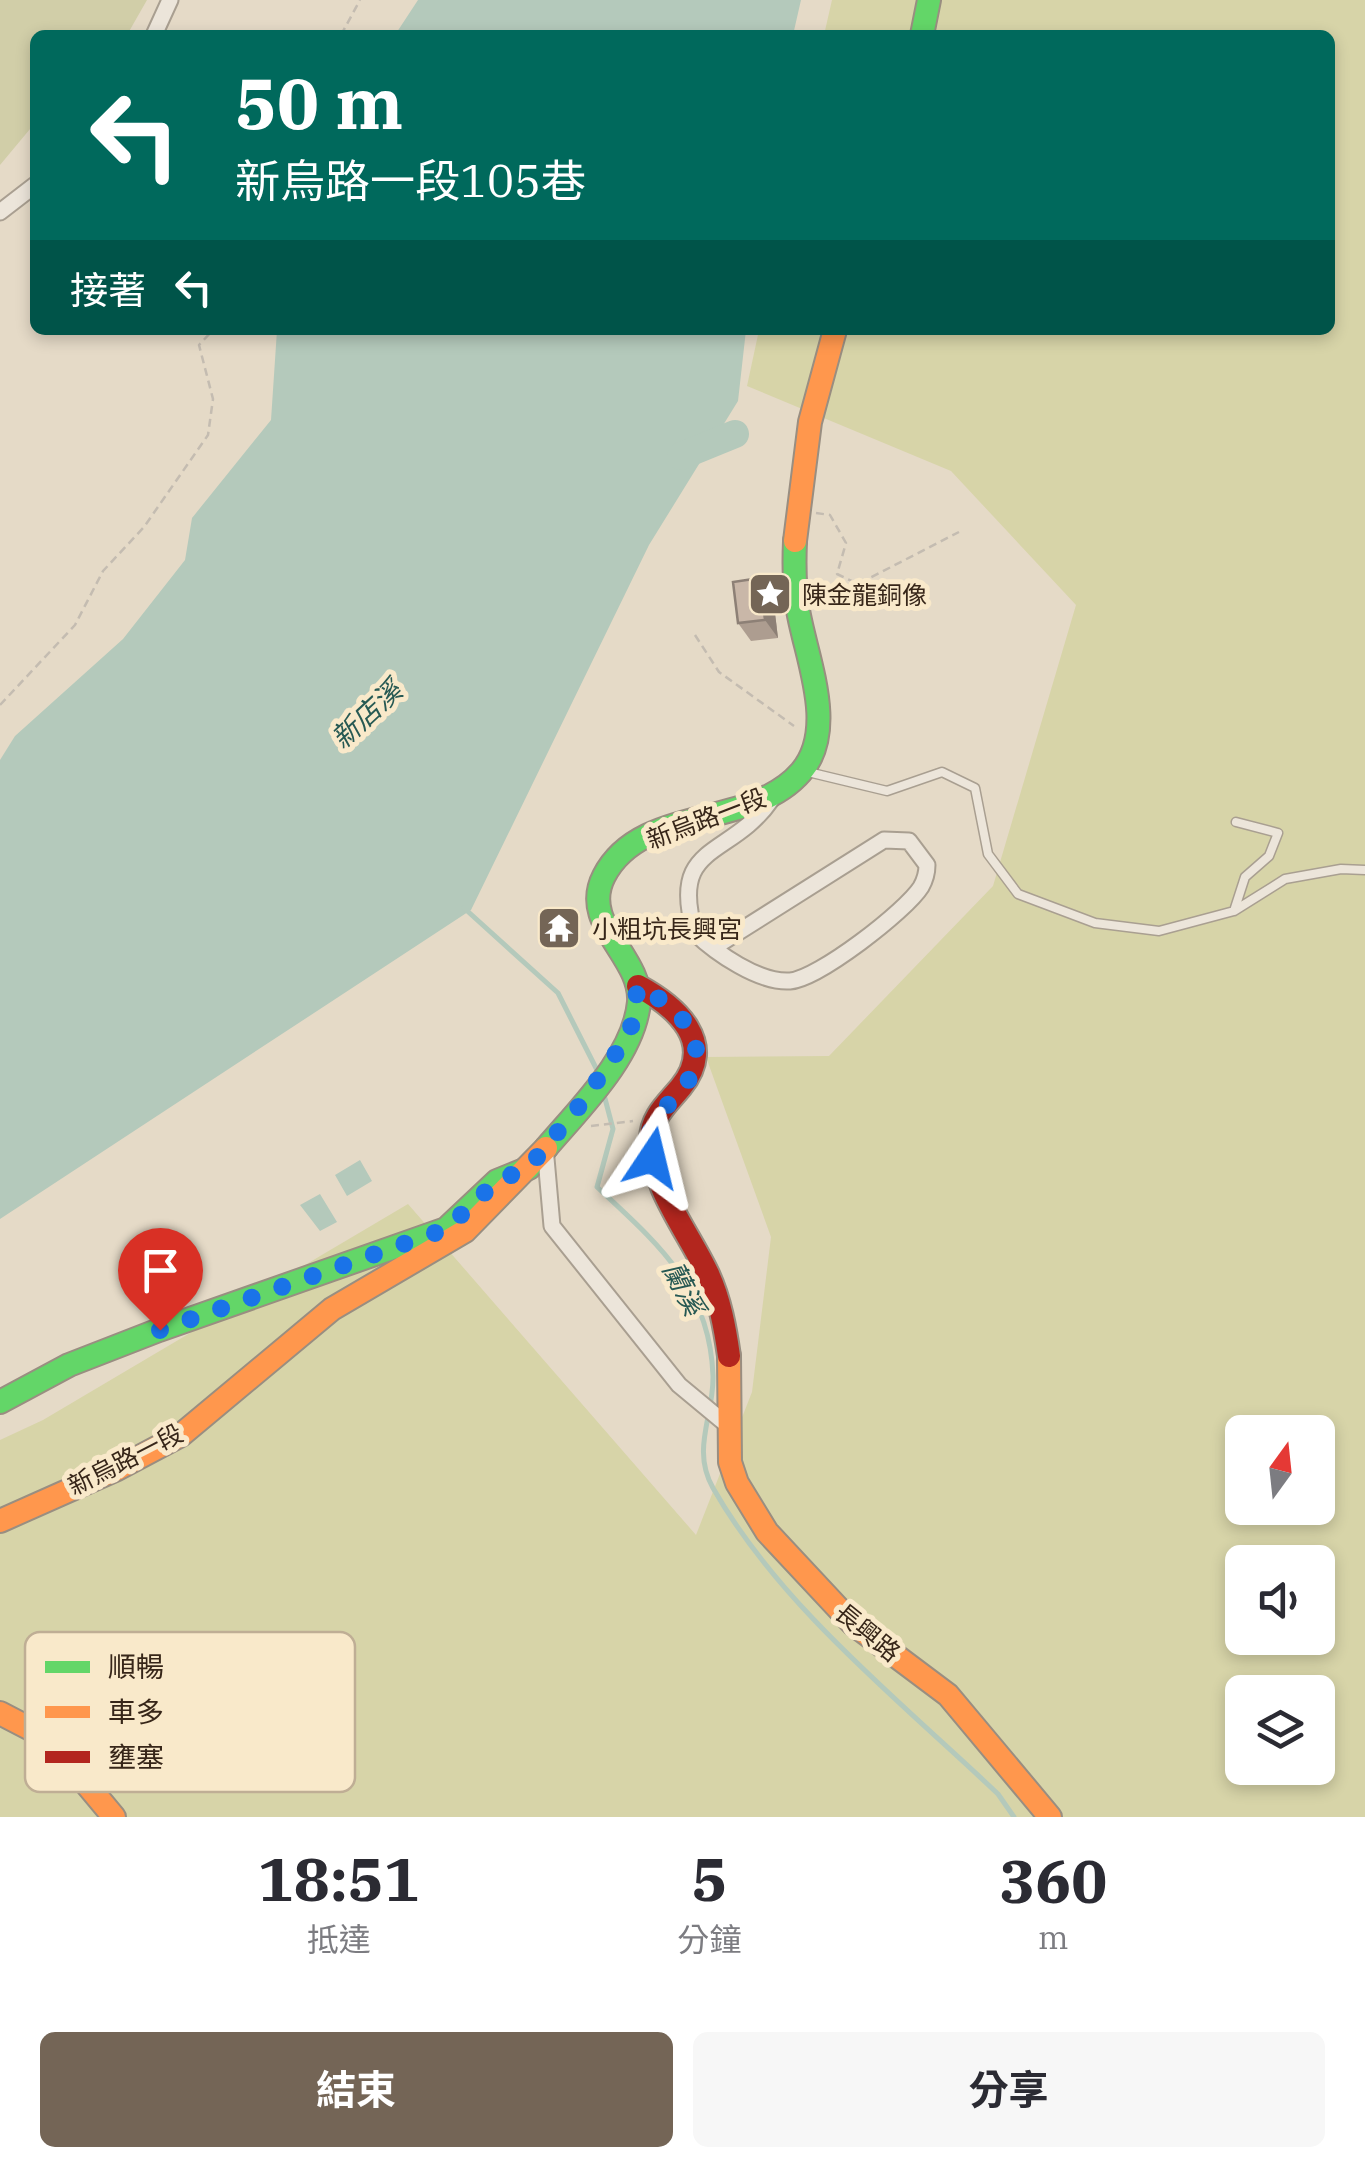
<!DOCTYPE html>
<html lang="zh-TW">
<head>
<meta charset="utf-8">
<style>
	:root { --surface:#fff; --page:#f7f7f7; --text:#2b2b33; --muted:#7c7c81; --accent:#746556 }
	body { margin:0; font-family:"IBM Plex Serif","Noto Sans TC",serif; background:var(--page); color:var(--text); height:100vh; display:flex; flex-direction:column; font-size:38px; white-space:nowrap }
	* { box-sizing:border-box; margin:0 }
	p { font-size:32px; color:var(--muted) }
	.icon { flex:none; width:55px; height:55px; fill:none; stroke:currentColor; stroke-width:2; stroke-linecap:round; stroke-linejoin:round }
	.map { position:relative; height:1817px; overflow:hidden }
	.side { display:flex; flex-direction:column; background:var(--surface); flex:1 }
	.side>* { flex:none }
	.guide { position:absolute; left:30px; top:30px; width:1305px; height:305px; border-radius:15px; box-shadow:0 5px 15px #0003; background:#00695c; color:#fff; overflow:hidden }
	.needle { width:65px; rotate:15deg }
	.buttons { position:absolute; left:1225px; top:1415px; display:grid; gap:20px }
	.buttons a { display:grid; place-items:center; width:110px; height:110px; border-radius:15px; background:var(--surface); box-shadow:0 5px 15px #0003; font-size:50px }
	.pin { position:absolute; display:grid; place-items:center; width:85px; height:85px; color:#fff; margin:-102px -42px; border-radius:50% 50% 50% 0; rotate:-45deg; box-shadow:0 0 10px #0007 }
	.pin .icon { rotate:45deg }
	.me { position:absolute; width:110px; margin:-55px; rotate:10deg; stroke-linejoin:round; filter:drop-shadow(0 0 8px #0008) }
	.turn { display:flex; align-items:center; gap:35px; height:210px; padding:0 40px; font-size:45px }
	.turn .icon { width:130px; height:130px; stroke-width:2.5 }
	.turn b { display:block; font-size:70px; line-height:85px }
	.then { display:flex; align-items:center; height:95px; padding:0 40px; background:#0003; gap:20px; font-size:38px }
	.eta { display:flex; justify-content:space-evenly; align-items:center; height:170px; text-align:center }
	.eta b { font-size:60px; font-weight:700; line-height:70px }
	.action { display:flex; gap:20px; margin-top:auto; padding:20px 40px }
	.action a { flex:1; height:115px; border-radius:15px; background:var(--accent); color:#fff; font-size:40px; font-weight:700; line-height:115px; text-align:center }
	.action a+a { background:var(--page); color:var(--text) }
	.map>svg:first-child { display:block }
	.green { fill:#d7d4a8; fill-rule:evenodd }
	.cemetery { fill:#d1cea8 }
	.water { fill:#b4c9bb }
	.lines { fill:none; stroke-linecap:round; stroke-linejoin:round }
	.stream { stroke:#b4c9bb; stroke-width:5 }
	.river { stroke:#b4c9bb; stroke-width:28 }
	.lane-casing { stroke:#a99f91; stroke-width:11 }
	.street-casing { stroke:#a99f91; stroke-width:19 }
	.fast-casing { stroke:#998e81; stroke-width:26 }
	.slow-casing { stroke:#998e81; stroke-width:26 }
	.jam-casing { stroke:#998e81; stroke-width:26 }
	.path { stroke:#c4bcb1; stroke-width:2.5; stroke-dasharray:8 5; stroke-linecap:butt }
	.lane { stroke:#ece5da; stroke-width:8 }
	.street { stroke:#ece5da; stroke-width:15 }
	.fast { stroke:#63d668; stroke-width:22 }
	.slow { stroke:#ff974d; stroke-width:22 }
	.jam { stroke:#b3261e; stroke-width:22 }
	.wall { fill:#ad9d90 }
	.shaded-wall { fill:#8d8076 }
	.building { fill:#c9b7a8; stroke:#8d8076; stroke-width:2.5 }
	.route { stroke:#1a73e8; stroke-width:18; stroke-dasharray:0 32.4 }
	.labels { text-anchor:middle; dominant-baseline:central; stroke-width:10; stroke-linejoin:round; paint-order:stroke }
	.poi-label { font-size:25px; fill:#372619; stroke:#f9e9ca; text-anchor:start }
	.street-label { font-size:25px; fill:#372619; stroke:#f9e9ca }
	.water-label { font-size:28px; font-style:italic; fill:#275953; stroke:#f9e9ca }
	.key { fill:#f9e9ca; stroke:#bfae95; stroke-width:2.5 }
	.key-label { font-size:28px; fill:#372619 }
</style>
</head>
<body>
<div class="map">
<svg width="1365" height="1817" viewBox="0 0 1365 1817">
	<rect width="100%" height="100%" fill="#e5dac7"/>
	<!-- green -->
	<path class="green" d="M832,0H1365V1817H0V1440L43,1420L408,1204L696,1535L752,1392L771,1237L706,1057L829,1056L993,886L1076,605L951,471L747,386L759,330H1330V35H824ZM1242,1432H1318V1508H1242ZM1242,1562H1318V1638H1242ZM1242,1692H1318V1768H1242Z"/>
	<!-- cemetery -->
	<path class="cemetery" d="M0,0H147L127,35H35V123L0,165Z"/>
	<!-- water -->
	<path class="water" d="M418,0H801L793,35H395Z
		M277,330H746L738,401L649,545L471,910L0,1219V760L15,736L123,639L185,560L192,518L271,420Z
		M360,1160L372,1181L347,1196L335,1175Z
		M320,1194L337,1222L320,1231L300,1205Z"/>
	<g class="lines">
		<!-- stream -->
		<path class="stream" d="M464,908L558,993L597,1070
			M603,1091L613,1129L597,1187C657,1243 710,1287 713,1376C714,1416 691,1449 713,1488C780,1606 900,1701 998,1794L1014,1817"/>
		<!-- river -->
		<path class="river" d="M681,456L735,434"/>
		<!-- lane casing -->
		<g class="lane-casing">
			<path id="lane" d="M808,772L887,791L942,772L975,788L988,854L1018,894L1095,923L1159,931L1234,911L1285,879L1341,869L1365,870
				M1234,911L1245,877L1269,856L1278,833L1236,822"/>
		</g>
		<!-- street casing -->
		<g class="street-casing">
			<path id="street" d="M154,35L170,0
				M0,212L35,185
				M713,948L884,840L909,841L927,865C927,873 925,880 921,887C906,911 818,979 790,981C759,983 716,953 695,933C668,842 730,859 771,800
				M545,1147L552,1226L679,1385L726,1424"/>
		</g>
		<!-- fast casing -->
		<g class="fast-casing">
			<path id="fast" d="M922,35L929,0
				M546,1148C580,1108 634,1056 639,1002C642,956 579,924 604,876C641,804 751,830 801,772C838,729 806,658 798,610C794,587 794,564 795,541
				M0,1402L69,1365L159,1330L446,1229L497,1181L529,1168"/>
		</g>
		<!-- slow casing -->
		<g class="slow-casing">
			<path id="slow" d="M795,541L810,422L835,330
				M729,1356L730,1462L737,1483L767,1532L852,1623L948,1695L1050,1817
				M0,1521L117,1469L181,1435L332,1309L465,1231L546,1148
				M0,1713L48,1738L114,1817"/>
		</g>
		<!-- jam casing -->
		<g class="jam-casing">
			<path id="jam" d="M638,986C677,1007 717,1043 681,1087C668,1103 651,1117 651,1139C652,1189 688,1231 708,1274C720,1300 725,1328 729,1356"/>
		</g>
		<!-- path -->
		<path class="path" d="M341,35L360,0
			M816,513L830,515L846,543L837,574L858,584L959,532
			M695,635L719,672L794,726
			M0,705L75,625L103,571L144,527L208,435L213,399L199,345L213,330
			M591,1126L633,1121"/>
		<!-- lane -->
		<use href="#lane" class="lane"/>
		<!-- street -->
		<use href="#street" class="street"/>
		<!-- fast -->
		<use href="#fast" class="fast"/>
		<!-- slow -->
		<use href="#slow" class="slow"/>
		<!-- jam -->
		<use href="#jam" class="jam"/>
	</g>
	<!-- wall -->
	<path class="wall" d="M773,597L778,638L751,641L738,623Z"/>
	<!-- shaded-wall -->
	<path class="shaded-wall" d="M760,578L773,597L778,638L765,620Z"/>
	<!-- building -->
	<path class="building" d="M760,578L765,620L738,623L733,582Z"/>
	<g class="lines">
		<!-- route -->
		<path class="route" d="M160,1330L446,1229L497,1181L528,1168L580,1105L630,1033L638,986C679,1008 718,1042 682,1090C670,1105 652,1115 650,1135C649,1142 652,1151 652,1158"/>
	</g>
	<!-- icons -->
	<defs>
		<g id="sight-square" transform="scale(2.25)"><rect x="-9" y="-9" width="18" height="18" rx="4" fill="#746556" stroke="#f9e9ca"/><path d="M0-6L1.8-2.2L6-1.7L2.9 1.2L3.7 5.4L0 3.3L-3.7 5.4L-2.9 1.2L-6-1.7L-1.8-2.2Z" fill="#fff"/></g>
		<g id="temple-square" transform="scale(2.25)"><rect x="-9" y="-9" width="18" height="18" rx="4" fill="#746556" stroke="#f9e9ca"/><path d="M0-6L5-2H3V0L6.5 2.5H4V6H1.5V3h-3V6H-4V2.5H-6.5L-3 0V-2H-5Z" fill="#fff"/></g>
	</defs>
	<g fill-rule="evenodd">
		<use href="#sight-square" x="770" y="594"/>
		<use href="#temple-square" x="559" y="928"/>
	</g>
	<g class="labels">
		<!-- poi labels -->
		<g class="poi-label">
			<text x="802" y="594">陳金龍銅像</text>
			<text x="592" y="928">小粗坑長興宮</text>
		</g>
		<!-- street labels -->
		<g class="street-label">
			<text transform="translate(706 818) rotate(-21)">新烏路一段</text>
			<text transform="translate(125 1459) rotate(-27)">新烏路一段</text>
			<text transform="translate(868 1632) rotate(39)">長興路</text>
		</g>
		<!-- water labels -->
		<g class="water-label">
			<text transform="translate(366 714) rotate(-43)">新店溪</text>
			<text transform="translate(684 1288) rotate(63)">蘭溪</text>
		</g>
	</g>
	<!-- legend -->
	<rect x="25" y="1632" width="330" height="160" rx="15" class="key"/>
	<rect x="45" y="1661" width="45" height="12" fill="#63d668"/>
	<rect x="45" y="1706" width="45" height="12" fill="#ff974d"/>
	<rect x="45" y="1751" width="45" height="12" fill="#b3261e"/>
	<g class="key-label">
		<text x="108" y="1677">順暢</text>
		<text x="108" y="1722">車多</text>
		<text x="108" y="1767">壅塞</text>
	</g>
</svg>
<div class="buttons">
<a><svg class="needle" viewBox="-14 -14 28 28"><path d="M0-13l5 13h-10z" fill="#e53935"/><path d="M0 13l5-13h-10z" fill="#7c7c81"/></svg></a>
<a><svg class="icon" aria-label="sound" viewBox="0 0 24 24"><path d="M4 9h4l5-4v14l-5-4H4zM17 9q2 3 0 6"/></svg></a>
<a><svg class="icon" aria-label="layers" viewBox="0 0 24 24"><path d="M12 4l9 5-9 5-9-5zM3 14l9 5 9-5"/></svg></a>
</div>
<div class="pin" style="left:160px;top:1330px;background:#d93025"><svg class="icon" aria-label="arrive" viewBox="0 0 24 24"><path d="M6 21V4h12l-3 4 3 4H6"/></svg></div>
<svg class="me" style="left:652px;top:1158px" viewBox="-20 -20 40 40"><path d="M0-17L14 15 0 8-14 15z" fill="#1a73e8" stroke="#fff" stroke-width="4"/></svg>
<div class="guide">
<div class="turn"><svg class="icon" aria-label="left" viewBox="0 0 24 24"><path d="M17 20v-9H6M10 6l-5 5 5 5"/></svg><div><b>50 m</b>新烏路一段105巷</div></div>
<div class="then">接著<svg class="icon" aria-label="left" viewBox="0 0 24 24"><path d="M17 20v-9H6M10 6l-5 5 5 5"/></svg></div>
</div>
</div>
<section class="side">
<div class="eta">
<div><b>18:51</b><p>抵達</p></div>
<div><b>5</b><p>分鐘</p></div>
<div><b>360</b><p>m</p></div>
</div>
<div class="action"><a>結束</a><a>分享</a></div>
</section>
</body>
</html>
